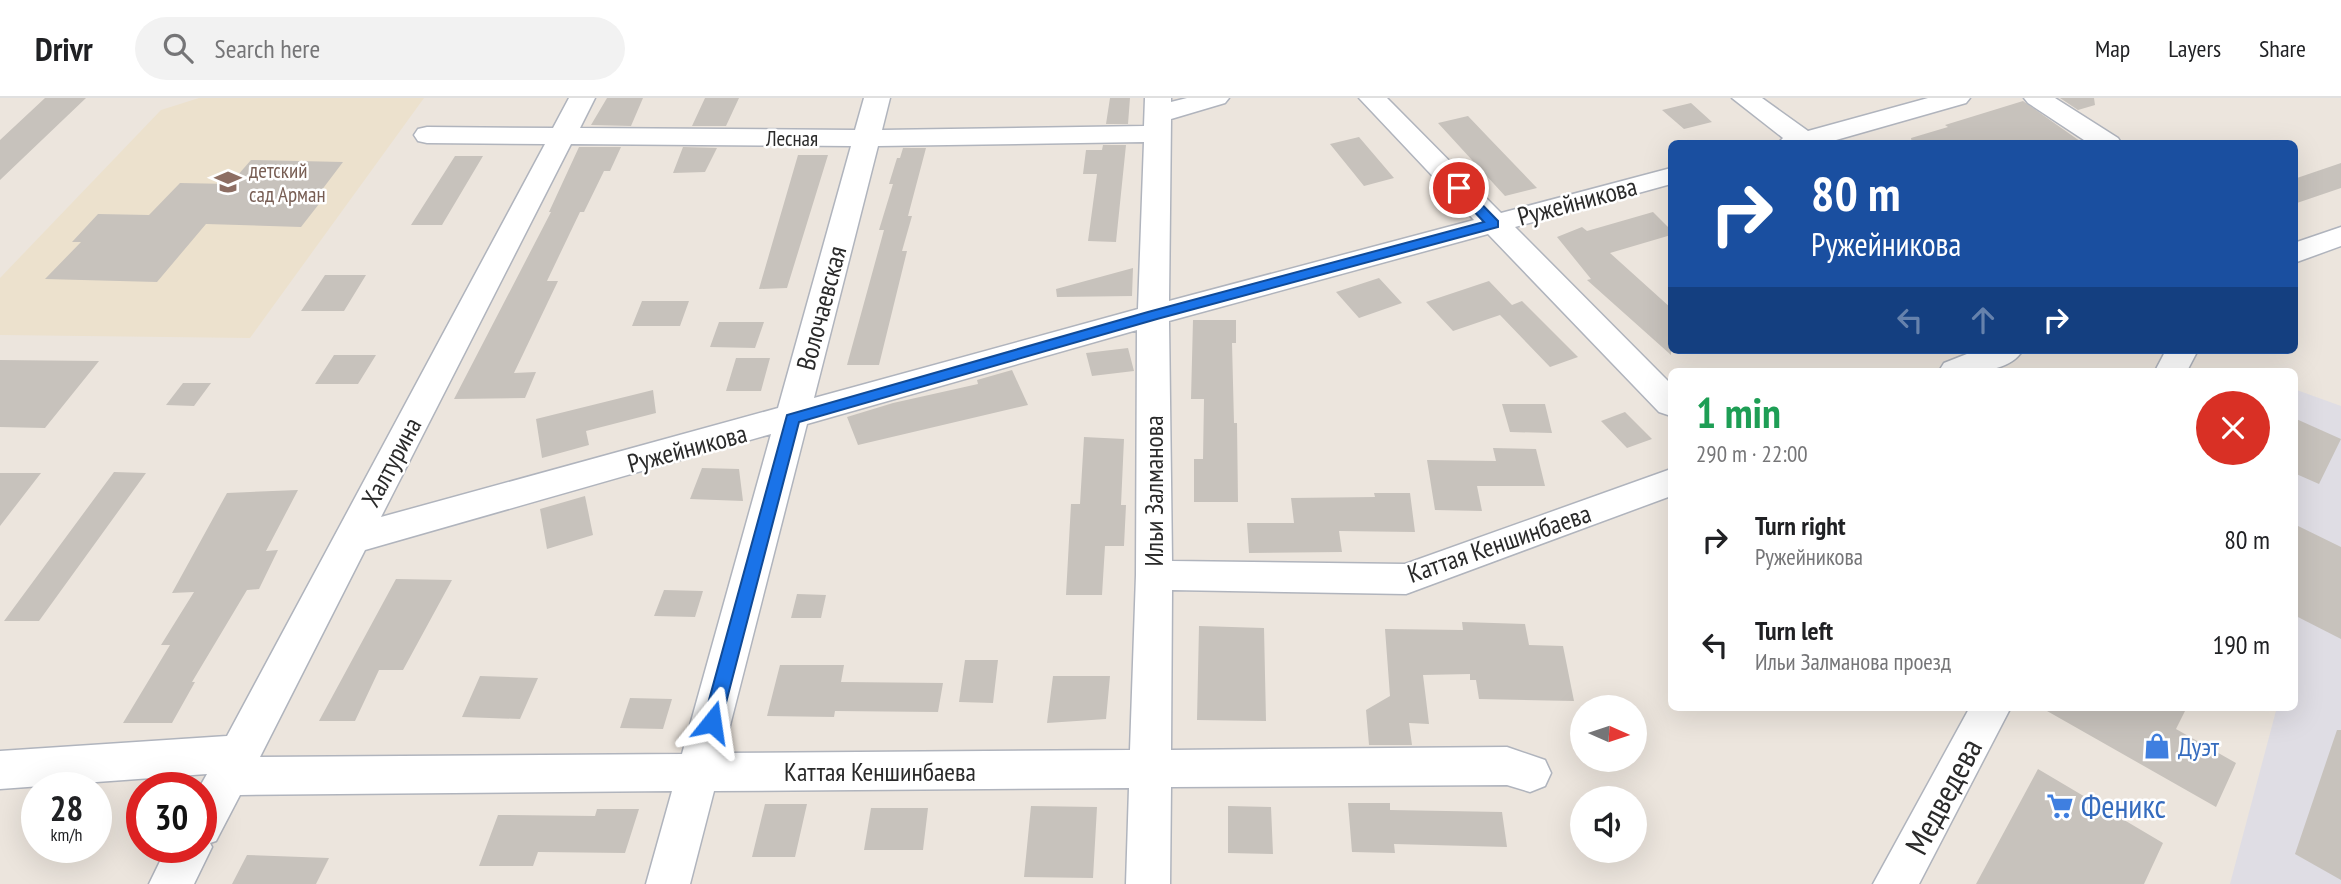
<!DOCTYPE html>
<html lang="en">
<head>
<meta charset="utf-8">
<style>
	:root { --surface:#fff; --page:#f2f2f2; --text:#202124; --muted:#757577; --line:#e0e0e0 }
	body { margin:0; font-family:"PT Sans Narrow",sans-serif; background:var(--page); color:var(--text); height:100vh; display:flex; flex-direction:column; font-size:26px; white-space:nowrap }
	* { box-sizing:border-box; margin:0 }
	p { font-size:23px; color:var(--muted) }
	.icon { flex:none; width:38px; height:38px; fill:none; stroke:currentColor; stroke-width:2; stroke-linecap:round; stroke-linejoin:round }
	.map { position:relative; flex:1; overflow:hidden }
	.side { position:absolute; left:1668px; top:270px; width:630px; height:343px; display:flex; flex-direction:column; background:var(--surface); border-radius:10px; box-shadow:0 7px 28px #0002 }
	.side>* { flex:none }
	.top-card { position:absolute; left:1668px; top:42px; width:630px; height:214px; border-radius:10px; box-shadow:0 7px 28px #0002; background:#1a4fa0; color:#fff; overflow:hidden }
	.needle { width:46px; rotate:93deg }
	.controls { position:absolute; left:1570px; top:597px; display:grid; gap:14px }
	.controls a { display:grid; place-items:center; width:77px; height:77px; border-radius:50%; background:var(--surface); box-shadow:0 7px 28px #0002; font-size:35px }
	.speed { position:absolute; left:21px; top:674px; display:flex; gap:14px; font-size:35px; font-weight:700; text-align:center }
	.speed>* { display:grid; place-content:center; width:91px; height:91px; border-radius:50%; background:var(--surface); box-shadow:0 7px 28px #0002; line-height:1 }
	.speed small { font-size:18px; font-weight:400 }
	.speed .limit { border:10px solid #d22; background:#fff; color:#111 }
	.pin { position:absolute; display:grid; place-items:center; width:60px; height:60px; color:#fff; margin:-30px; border:4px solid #fff; border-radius:50%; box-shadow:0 2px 7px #0007 }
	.me { position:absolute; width:77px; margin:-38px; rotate:15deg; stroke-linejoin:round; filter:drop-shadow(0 0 5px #0008) }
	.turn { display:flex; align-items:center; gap:24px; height:147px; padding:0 28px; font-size:32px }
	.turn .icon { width:91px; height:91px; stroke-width:2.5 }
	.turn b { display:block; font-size:49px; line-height:60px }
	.lanes { display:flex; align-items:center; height:66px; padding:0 28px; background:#0003; justify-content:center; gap:35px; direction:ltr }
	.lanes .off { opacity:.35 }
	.round { display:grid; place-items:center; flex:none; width:74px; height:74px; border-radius:37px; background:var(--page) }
	.overview { display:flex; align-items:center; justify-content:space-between; height:119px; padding:0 28px }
	h1 { font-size:42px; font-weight:700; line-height:52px; color:#1e9e55 }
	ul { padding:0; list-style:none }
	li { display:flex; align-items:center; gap:21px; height:105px; padding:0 28px }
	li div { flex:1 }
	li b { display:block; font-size:26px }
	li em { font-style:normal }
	header { display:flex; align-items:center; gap:42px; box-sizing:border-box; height:98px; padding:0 35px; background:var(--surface); border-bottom:2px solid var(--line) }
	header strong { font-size:33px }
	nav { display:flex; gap:38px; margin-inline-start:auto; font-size:24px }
	.search { width:490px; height:63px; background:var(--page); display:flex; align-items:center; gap:18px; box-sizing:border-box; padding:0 24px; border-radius:38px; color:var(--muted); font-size:26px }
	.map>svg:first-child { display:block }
	.industrial { fill:#dfdde4 }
	.education { fill:#ece1cd }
	.building { fill:#c7c2bc }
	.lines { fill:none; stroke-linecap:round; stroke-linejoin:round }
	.minor-casing { stroke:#b0b4bd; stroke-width:3 }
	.minor { fill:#fff; fill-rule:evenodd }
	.route { fill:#1a73e8; stroke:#114b97; stroke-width:2 }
	.labels { text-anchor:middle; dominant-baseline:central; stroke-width:5; stroke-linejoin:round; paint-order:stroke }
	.far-street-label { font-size:21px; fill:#2a2a2a; stroke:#fff }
	.far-education-label { font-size:21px; fill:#785e54; stroke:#fff; text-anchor:start }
	.street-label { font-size:26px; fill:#2a2a2a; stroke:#fff }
	.shop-label { font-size:26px; fill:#366cbe; stroke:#fff; text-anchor:start }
	.near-street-label { font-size:32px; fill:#2a2a2a; stroke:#fff }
	.near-shop-label { font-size:32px; fill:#366cbe; stroke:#fff; text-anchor:start }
</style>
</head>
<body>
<header>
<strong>Drivr</strong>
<div class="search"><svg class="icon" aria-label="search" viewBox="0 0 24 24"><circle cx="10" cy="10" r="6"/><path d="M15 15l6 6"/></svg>Search here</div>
<nav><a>Map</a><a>Layers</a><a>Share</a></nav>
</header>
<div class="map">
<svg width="2341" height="786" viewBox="0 0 2341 786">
	<rect width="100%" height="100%" fill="#ece5dd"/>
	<!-- industrial -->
	<path class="industrial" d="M2294,291L2341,308V786H2230L2277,609H2294Z"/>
	<!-- education -->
	<path class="education" d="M199,0H424L250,240L0,237V180L161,12Z"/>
	<!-- building -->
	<path class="building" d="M45,0H86L0,82V42Z
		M607,0H643L631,28L591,27Z
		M705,0H739L726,28H692Z
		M1110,0H1130L1128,26H1106Z
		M2060,0H2094L2095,7L2078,12Z
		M2023,3L2084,46H1912L1911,40L1948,29L1945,27Z
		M1691,5L1712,24L1684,31L1662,12Z
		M1468,18L1488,39L1537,90L1505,98L1438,25Z
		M1359,39L1394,80L1364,88L1330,46Z
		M1103,47H1126L1116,144L1088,143L1097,76H1083L1086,52H1102Z
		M579,49H621L610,73H604L584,114H580L547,183H558L514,275L536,274L525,300L454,301L551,114H549Z
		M683,49L717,50L705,74L673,75Z
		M903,50H926L908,118H912L902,153H907L879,267H847L884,132H879L893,86H889L897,60H900Z
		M798,57H828L787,190L759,191Z
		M455,58H483L442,127H411Z
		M251,62L343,64L318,97H326L301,129L206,126L157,184L45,181L81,144H72L98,116L149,117L180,85L230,86Z
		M2341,65V90L2294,106V81Z
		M1653,114L1671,132V137L1610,155L1671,210V257L1587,182L1591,181L1557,139L1582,129L1587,133Z
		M1133,170L1132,198L1057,199L1056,191Z
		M325,177H366L344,213H301Z
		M1379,180L1402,205L1359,220L1336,194Z
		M1489,183L1512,207L1522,203L1578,259L1550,269L1500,217L1453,233L1426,204Z
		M642,203H689L680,228H632Z
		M1193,222H1236V245H1232L1234,325H1237L1238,404H1194V361H1203L1204,301H1191Z
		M719,224H764L755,250L710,249Z
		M1128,250L1134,273L1092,278L1086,255Z
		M334,257H376L358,286H315Z
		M736,260H770L761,293H726Z
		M0,262L99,263L45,330L0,329Z
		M1012,272L1028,307L858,347L847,319L893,305L978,286L977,282Z
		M183,285H211L194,308L166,307Z
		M653,292L656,315L586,333L589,347L542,360L536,321Z
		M1502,306H1545L1552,335L1510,334Z
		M1625,314L1652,341L1627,350L1601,323Z
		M2294,320L2341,341L2319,386L2294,375Z
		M1084,339L1124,341L1121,407H1126L1124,448H1105L1102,497H1066L1071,406H1080Z
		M1493,350L1536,351L1545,388H1477L1482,413L1435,412L1427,362L1496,363Z
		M702,370L739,371L743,403L690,401Z
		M114,374L146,375L39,523H4Z
		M0,375H41L0,428Z
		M298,392L266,453L278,452L259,491L247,492L192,584H195L172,625H123L170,547H161L194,494L172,495L227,395Z
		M1374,395H1410L1415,434L1339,433L1342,454L1249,455L1247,425H1294L1291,400L1375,399Z
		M585,398L593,437L547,451L540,411Z
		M2294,426L2341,449V541L2294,517Z
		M396,481L452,482L403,572H379L355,623H319Z
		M664,492L703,493L695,519L654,518Z
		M797,496L826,497L821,520H791Z
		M1462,524L1525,526L1529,547L1563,548L1574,603L1479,601L1476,582H1470V576L1423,577L1429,626L1409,625L1412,647H1369L1366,612L1390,598L1385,531L1463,532Z
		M1199,528L1264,530L1266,623L1197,622Z
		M965,562H998L993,605L959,604Z
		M780,567H844L841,584L943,585L938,614L835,613L834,619L767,618Z
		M480,578L538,580L520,621L462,619Z
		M1053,578H1110L1106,621L1047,625Z
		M630,600L672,601L663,631L620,630Z
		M2040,609H2187L2176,631L2236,665L2216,709Z
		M2337,632H2341V782L2295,756Z
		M2038,671L2163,745L2144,786H1976Z
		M1348,705H1390V712L1502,714L1507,749L1394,746L1395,755L1352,754Z
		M765,706H807L795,759H752Z
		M1031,708L1097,709L1093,780L1024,779Z
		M1228,708L1271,709L1273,756L1228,755Z
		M871,710H928L923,752H864Z
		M597,711H639L625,755L538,754L533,768H479L498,717L595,718Z
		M247,757L329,760L316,786H232Z"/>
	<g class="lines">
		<!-- minor casing -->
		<g class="minor-casing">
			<path id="minor" d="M569,0H595L580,30L855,32L864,0H890L882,32L1144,28L1145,0H1171V4L1187,0H1229L1225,5L1171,21L1169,203L1474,122L1359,0H1387L1501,115L1671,70V86L1515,129L1671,286V318L1659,314L1488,136L1169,223L1172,463L1405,466L1671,371V398L1406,496L1172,492L1171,652L1507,649L1545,662L1551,675L1545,688L1530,694L1507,687L1171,689L1170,786H1126L1129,690L714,693L690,786H646L672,693L240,697L216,743L210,745L212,749L194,786H149L167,749H201L199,690L207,676L0,691V653L227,638L545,46L427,45L418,43L414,37L418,31L427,29L553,30ZM1144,44L1138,211L814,300L878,48ZM571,46L851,48L778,310L381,419ZM1137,232L1136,477L1130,652L723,655L807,326ZM771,336L682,656L260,659L365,452Z
				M1732,0H1762L1808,33L1928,0H1970L1966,5L1822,46H1777L1783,40Z
				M2024,0H2055L2118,40L2122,46H2090L2028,5Z
				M2341,129V148L2294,165V145Z
				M1977,252H2023C2007,278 1965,273 1939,273L1944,265Z
				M2166,252H2198L2187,273H2155Z
				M1970,609H2011L1919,786H1873Z"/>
		</g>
		<!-- minor -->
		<use href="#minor" class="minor"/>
	</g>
	<!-- route -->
	<path class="route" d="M1459,86L1463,87L1498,123V129L1157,221L799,324L721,624L719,630L712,632L706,630L703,624L787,317L1148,214L1484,124L1452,90Z"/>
	<!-- icons -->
	<defs>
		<g id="school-bare" transform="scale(2.1)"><path d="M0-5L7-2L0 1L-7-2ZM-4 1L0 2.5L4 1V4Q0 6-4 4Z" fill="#8d6e63" stroke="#fff" stroke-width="2.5" paint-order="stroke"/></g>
		<g id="shop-bare" transform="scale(2.1)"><path d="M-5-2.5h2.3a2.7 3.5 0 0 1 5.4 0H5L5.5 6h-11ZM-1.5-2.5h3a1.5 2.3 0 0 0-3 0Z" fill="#3f7fe0" stroke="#fff" stroke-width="2.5" paint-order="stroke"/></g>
		<g id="supermarket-bare" transform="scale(2.1)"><path d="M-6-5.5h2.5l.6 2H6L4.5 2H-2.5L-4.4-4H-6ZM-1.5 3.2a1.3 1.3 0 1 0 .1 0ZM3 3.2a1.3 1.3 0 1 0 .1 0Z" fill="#3f7fe0" stroke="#fff" stroke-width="2.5" paint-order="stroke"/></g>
	</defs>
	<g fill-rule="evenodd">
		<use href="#school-bare" x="228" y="84"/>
		<use href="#shop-bare" x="2157" y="648"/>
		<use href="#supermarket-bare" x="2060" y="708"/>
	</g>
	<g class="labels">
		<!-- far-street labels -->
		<g class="far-street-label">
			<text x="792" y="40">Лесная</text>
		</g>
		<!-- far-education labels -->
		<g class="far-education-label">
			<text x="249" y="72">детский<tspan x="249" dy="24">сад Арман</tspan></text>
		</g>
		<!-- street labels -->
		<g class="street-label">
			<text transform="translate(1577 103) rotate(-15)">Ружейникова</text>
			<text transform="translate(821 210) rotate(-75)">Волочаевская</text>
			<text transform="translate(687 350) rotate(-15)">Ружейникова</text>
			<text transform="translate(391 364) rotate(-62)">Халтурина</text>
			<text transform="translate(1153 393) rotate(-90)">Ильи Залманова</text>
			<text transform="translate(1499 445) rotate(-19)">Каттая Кеншинбаева</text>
			<text x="880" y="673">Каттая Кеншинбаева</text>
		</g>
		<!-- shop labels -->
		<g class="shop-label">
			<text x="2178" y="648">Дуэт</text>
		</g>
		<!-- near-street labels -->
		<g class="near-street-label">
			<text transform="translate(1943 698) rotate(-62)">Медведева</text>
		</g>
		<!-- near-shop labels -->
		<g class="near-shop-label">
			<text x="2081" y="708">Феникс</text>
		</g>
	</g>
</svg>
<div class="controls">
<a><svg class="needle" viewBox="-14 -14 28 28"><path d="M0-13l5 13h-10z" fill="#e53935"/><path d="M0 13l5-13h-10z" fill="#757577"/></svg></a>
<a><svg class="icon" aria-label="sound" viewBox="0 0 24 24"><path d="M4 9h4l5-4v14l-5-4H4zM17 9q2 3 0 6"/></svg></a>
</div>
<div class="speed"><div>28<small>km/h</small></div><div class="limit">30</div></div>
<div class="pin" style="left:1459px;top:90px;background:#d93025"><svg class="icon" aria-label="arrive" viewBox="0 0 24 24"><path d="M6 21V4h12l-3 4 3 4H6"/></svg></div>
<svg class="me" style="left:712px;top:624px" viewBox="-20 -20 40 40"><path d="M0-17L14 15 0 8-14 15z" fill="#1a73e8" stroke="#fff" stroke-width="4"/></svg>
<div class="top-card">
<div class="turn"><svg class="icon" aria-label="right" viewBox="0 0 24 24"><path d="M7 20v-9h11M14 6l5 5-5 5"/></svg><div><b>80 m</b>Ружейникова</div></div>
<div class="lanes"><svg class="icon off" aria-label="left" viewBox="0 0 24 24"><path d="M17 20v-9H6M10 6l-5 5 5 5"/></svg><svg class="icon off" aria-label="ahead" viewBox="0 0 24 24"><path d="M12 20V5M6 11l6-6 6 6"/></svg><svg class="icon" aria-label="right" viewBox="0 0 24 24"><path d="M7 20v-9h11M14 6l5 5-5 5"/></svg></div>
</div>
<section class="side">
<div class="overview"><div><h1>1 min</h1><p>290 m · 22:00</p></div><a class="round" style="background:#d93025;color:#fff"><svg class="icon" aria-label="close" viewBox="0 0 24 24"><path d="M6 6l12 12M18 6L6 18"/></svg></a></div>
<ul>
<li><svg class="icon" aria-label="right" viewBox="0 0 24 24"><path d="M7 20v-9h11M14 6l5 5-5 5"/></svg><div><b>Turn right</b><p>Ружейникова</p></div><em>80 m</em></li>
<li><svg class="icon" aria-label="left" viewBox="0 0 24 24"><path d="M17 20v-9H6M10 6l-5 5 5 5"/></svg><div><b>Turn left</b><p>Ильи Залманова проезд</p></div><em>190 m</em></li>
</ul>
</section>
</div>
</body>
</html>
